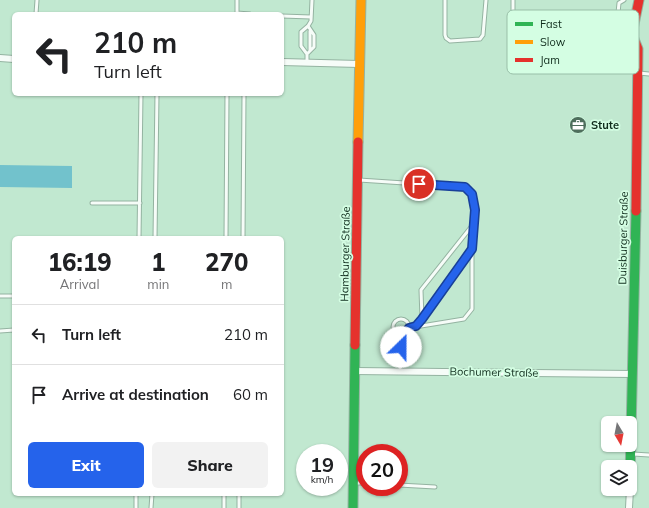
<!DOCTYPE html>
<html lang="en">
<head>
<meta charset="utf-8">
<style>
	:root { --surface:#fff; --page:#f2f2f2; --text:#202124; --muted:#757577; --line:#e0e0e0; --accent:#2563eb }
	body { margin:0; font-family:Mulish,sans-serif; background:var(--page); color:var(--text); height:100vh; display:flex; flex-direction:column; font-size:15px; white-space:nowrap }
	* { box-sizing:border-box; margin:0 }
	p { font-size:13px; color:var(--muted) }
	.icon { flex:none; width:22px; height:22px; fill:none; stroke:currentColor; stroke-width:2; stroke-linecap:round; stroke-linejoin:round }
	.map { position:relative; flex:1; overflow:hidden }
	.details { position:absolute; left:12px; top:236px; width:272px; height:260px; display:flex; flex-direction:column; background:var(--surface); border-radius:6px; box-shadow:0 1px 3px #0004 }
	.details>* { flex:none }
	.top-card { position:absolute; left:12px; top:12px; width:272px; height:84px; border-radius:6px; box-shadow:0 1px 3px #0004; background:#fff; color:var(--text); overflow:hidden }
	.needle { width:26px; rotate:170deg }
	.buttons { position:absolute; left:601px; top:416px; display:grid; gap:8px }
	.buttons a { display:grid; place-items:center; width:36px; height:36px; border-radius:6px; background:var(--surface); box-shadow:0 1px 3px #0004; font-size:20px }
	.speed { position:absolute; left:296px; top:444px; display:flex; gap:8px; font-size:20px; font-weight:700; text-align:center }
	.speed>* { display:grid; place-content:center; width:52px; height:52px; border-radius:50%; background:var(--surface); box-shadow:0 1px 3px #0004; line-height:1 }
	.speed small { font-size:10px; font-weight:400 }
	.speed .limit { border:6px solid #d22; background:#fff; color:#111 }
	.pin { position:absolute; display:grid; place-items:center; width:34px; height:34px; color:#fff; margin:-17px; border:2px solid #fff; border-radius:50%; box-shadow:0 1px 4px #0007 }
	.me { position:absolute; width:44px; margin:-22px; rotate:23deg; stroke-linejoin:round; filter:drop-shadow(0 0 3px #0008) }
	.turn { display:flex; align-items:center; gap:14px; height:84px; padding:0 16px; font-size:18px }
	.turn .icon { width:52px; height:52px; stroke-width:2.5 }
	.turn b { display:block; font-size:28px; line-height:34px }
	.eta { display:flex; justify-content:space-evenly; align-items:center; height:68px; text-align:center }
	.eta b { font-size:24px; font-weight:800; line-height:28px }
	.cta { display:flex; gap:8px; margin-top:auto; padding:8px 16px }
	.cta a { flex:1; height:46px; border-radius:6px; background:var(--accent); color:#fff; font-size:16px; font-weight:800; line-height:46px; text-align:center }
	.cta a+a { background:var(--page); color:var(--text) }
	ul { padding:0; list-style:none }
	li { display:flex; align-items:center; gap:12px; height:60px; padding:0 16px; border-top:1px solid var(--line) }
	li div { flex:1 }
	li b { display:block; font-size:15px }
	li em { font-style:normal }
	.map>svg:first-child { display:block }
	.water { fill:#72c2cc }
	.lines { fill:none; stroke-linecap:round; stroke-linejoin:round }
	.lane-casing { stroke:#94b3a1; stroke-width:5 }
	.street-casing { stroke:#94b3a1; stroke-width:8 }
	.fast-casing { stroke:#94b3a1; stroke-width:11 }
	.slow-casing { stroke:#94b3a1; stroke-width:11 }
	.jam-casing { stroke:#94b3a1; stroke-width:11 }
	.lane { stroke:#f6fcf8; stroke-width:3 }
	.street { stroke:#f6fcf8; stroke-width:6 }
	.fast { stroke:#30b455; stroke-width:9 }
	.slow { stroke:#ff9f0a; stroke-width:9 }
	.jam { stroke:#e5322d; stroke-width:9 }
	.route-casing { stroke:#184099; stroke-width:10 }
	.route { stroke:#2563eb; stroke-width:7 }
	.labels { text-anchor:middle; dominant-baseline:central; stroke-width:3.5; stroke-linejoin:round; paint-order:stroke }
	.poi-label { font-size:11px; font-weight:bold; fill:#102d1d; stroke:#d4fee3; text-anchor:start }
	.street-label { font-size:11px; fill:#102d1d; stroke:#d4fee3 }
	.key { fill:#d4fee3; stroke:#99bfa8; stroke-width:1 }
	.key-label { font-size:11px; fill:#102d1d }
</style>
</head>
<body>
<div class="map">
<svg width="649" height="508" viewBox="0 0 649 508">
	<rect width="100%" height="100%" fill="#c1e8d0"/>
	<!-- water -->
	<path class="water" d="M0,165L72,166V188L0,187Z"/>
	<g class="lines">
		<!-- lane casing -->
		<g class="lane-casing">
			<path id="lane" d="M237,0V13L250,14
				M445,0V35L446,38L450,41L480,39L483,35L486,0
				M513,0V17L516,25L523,29L613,26L617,23L619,3L624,0
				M36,14L37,0
				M282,16L311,17
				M583,40L632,34
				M310,51V31
				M307,54L301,46V32L308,26
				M307,62V54L314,47V35L308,26L311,21L312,0
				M639,73L649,74
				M359,180L465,187L472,194L475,210L472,249V309L464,319L409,328
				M92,203H140
				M139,238L141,94
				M155,238L157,94
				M226,238L227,94
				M243,238L244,94
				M0,296H14
				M422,319L421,290L475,222
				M393 327a8 8 0 1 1 16 0a8 8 0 1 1-16 0Z
				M416,326L472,249
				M0,331L14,330
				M400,371L401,335
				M633,454L649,455
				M355,483H365
				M399,485L435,487
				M136,508V494
				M151,508L152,494
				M224,508V494
				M239,508V494"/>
		</g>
		<!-- street casing -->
		<g class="street-casing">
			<path id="street" d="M0,58L14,59
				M282,62L359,64
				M355,371L633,374
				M629,508L630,489"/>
		</g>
		<!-- fast casing -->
		<g class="fast-casing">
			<path id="fast" d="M630,478L636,211
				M353,508L355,345"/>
		</g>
		<!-- slow casing -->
		<g class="slow-casing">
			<path id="slow" d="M358,142L361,0"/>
		</g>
		<!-- jam casing -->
		<g class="jam-casing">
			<path id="jam" d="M636,211L638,49L632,34L639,0
				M355,345L358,142"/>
		</g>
		<!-- lane -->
		<use href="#lane" class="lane"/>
		<!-- street -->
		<use href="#street" class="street"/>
		<!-- fast -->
		<use href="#fast" class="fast"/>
		<!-- slow -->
		<use href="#slow" class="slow"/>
		<!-- jam -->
		<use href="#jam" class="jam"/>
	</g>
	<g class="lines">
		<!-- route casing -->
		<g class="route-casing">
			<path id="route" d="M401,347V334H404L409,328L416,326L422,319L472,249L475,210L472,194L465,187L419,184"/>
		</g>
		<!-- route -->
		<use href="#route" class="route"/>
	</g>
	<!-- icons -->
	<defs>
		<g id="office-disc" transform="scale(0.9)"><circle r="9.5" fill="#4e6e5c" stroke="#d4fee3"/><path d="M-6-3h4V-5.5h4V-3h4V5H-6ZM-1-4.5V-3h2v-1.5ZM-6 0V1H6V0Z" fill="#fff"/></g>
	</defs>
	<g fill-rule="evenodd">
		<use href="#office-disc" x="578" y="125"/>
	</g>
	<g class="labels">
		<!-- poi labels -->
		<g class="poi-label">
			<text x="591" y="125">Stute</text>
		</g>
		<!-- street labels -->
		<g class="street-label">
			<text transform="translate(623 238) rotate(-89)">Duisburger Straße</text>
			<text transform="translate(345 254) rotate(-89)">Hamburger Straße</text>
			<text transform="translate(494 372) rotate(1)">Bochumer Straße</text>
		</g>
	</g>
	<!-- legend -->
	<rect x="507" y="10" width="132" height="64" rx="6" class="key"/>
	<rect x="515" y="22" width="18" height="4" fill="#30b455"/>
	<rect x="515" y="40" width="18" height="4" fill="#ff9f0a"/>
	<rect x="515" y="58" width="18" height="4" fill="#e5322d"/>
	<g class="key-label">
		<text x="540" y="28">Fast</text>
		<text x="540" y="46">Slow</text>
		<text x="540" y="64">Jam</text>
	</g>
</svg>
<div class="buttons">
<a><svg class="needle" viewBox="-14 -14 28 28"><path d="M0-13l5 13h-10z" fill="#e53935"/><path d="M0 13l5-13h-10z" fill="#757577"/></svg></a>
<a><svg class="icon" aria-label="layers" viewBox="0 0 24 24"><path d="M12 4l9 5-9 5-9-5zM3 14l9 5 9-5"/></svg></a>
</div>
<div class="speed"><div>19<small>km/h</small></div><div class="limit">20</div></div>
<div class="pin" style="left:419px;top:184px;background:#d93025"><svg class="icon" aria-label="arrive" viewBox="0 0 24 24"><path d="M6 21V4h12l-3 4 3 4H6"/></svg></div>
<svg class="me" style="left:401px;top:347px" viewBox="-20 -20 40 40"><circle r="19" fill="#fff"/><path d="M0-13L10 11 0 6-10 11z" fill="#2563eb"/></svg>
<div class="top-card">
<div class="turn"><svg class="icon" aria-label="left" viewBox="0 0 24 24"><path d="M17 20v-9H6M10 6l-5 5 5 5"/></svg><div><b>210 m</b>Turn left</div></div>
</div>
<section class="details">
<div class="eta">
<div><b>16:19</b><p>Arrival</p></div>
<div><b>1</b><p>min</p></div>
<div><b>270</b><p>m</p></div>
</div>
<ul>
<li><svg class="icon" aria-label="left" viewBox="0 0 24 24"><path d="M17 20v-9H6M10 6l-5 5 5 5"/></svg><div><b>Turn left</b></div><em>210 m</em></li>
<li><svg class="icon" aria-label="arrive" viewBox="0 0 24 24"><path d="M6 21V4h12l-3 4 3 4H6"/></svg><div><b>Arrive at destination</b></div><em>60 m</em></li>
</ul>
<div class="cta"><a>Exit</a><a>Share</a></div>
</section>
</div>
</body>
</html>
